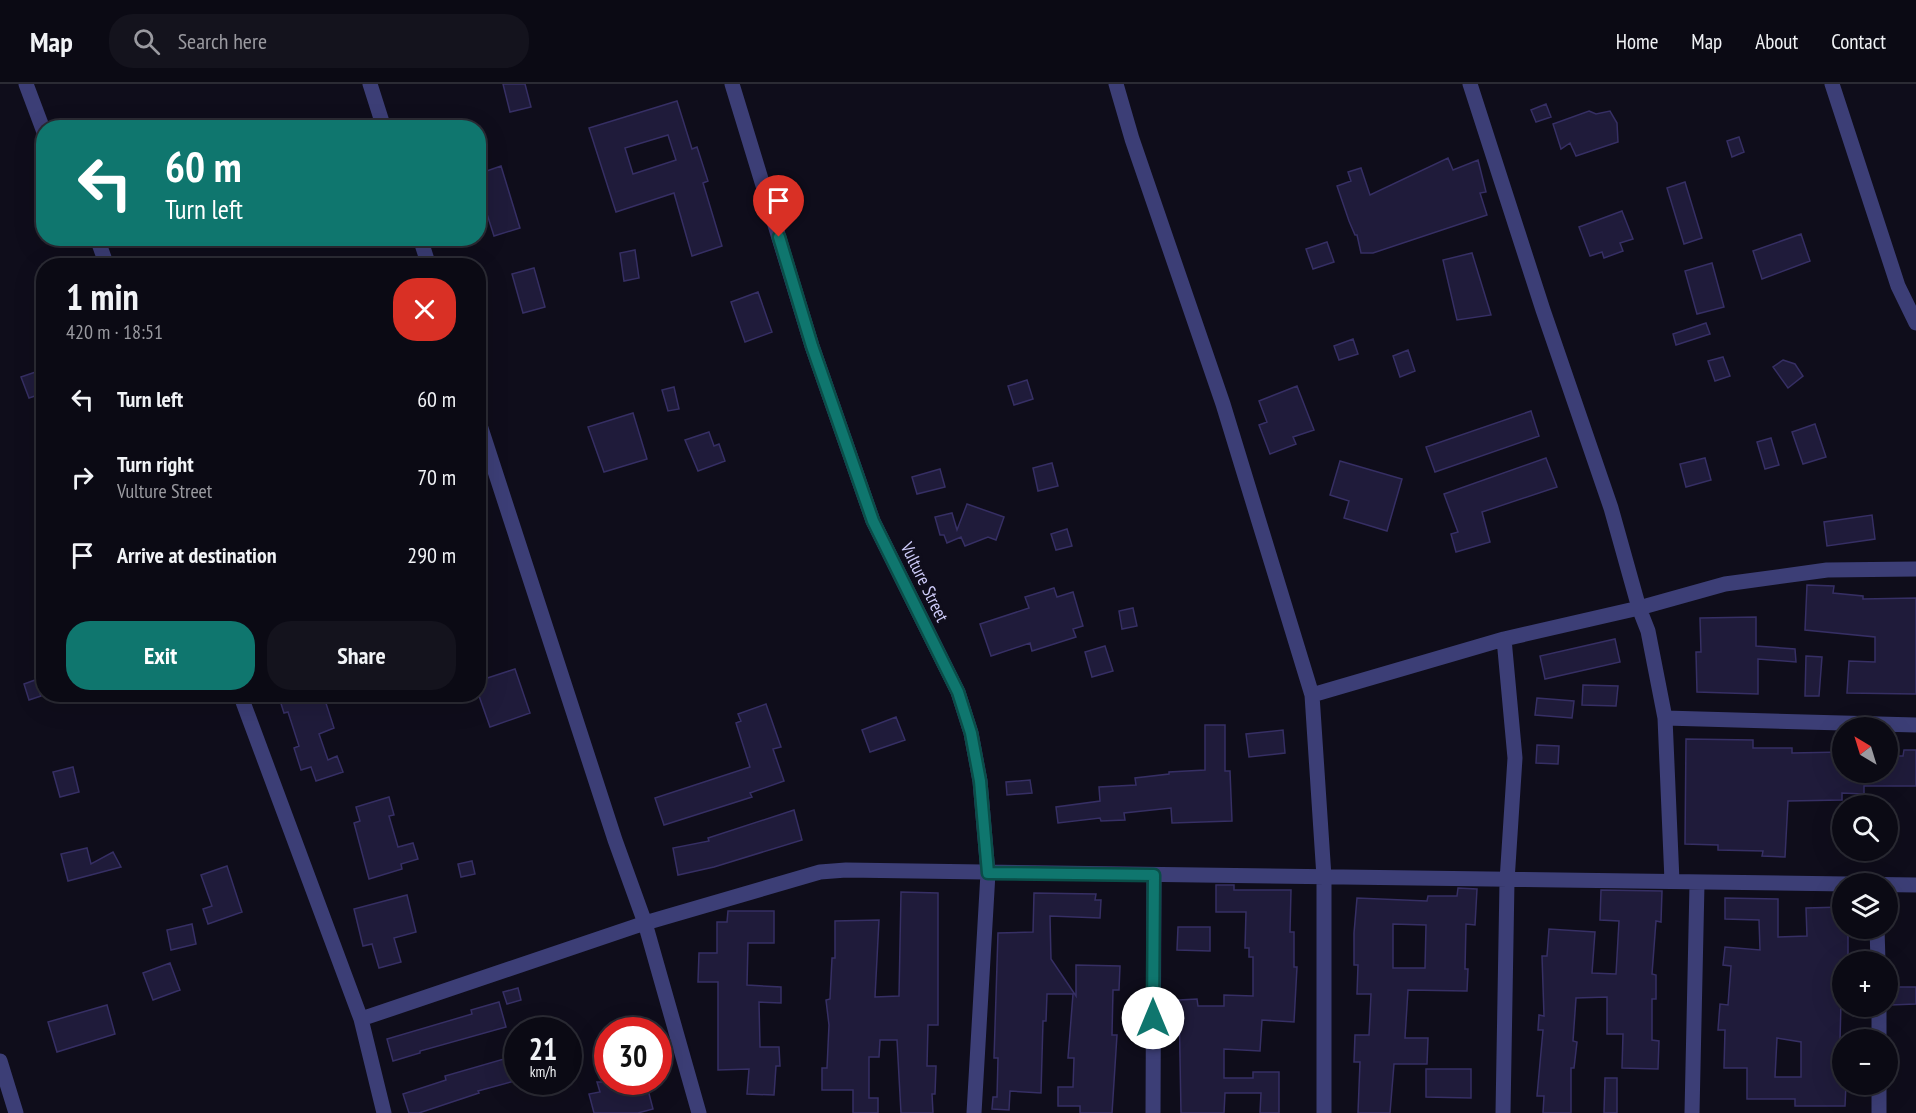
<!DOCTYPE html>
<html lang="en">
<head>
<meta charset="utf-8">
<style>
	:root { --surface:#0b0a14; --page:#14131d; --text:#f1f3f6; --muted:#9a9aa0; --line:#2b2b34; --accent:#0f766e }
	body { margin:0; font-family:"PT Sans Narrow",sans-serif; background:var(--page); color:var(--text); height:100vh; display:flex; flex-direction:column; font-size:22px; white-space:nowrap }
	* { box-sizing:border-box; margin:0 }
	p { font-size:20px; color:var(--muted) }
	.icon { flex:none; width:33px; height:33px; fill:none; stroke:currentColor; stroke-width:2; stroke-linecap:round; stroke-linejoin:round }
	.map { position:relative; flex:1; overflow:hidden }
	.drawer { position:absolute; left:36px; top:174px; width:450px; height:444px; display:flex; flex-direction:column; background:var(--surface); border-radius:24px; box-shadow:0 6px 24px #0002,0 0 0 2px var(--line) }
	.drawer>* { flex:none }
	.guide { position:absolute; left:36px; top:36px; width:450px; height:126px; border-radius:24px; box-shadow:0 6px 24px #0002,0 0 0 2px var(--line); background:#0f766e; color:#fff; overflow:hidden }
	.needle { width:39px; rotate:322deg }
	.tools { position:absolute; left:1832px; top:633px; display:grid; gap:12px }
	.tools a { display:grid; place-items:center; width:66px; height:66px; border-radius:50%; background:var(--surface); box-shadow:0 6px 24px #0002,0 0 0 2px var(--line); font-size:30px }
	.speed { position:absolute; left:504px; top:933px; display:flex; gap:12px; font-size:30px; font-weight:700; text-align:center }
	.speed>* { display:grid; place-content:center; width:78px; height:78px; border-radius:50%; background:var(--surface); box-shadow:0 6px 24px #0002,0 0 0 2px var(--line); line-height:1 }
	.speed small { font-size:15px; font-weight:400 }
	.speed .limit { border:9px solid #d22; background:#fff; color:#111 }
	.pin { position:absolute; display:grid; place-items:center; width:51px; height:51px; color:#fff; margin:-62px -26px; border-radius:50% 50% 50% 0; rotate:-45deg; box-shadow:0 0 6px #0007 }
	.pin .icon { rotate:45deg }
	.me { position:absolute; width:66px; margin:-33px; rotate:0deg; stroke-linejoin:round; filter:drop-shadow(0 0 4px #0008) }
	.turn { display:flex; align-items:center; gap:21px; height:126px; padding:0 30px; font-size:27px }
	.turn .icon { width:78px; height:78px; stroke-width:2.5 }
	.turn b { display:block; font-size:42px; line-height:51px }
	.round { display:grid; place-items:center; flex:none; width:63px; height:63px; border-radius:24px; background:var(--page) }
	.head { display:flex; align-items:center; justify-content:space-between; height:102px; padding:0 30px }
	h1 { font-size:36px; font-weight:800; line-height:45px }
	.cta { display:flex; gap:12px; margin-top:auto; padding:12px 30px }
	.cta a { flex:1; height:69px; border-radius:24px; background:var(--accent); color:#fff; font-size:24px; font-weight:800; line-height:69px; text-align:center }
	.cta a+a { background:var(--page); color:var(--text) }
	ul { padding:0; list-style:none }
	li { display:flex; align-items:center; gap:18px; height:78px; padding:0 30px }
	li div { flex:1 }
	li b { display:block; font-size:22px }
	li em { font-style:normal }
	header { display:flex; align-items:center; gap:36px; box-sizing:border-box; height:84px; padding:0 30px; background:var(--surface); border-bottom:2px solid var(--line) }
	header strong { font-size:28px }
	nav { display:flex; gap:33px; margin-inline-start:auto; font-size:21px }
	.search { width:420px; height:54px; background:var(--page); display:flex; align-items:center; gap:15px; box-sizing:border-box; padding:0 21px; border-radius:24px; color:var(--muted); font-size:22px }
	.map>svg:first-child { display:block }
	.building { fill:#1f1b3a; stroke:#362f64; stroke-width:1.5; fill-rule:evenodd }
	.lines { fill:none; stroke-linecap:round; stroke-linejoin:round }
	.minor { stroke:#3c3e76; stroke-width:15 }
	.route-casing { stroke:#0a4d48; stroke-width:15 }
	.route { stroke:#0f766e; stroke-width:10 }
	.labels { text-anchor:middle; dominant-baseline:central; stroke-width:6; stroke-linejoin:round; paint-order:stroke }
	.street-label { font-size:18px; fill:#cfccfa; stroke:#0f0d1b }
</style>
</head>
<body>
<header>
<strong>Map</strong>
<div class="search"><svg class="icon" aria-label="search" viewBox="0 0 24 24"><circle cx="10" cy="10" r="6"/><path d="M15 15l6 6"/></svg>Search here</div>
<nav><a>Home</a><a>Map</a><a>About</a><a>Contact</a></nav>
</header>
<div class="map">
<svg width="1916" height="1029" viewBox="0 0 1916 1029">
	<rect width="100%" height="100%" fill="#0f0d1b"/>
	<!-- building -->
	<path class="building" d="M503,0H525L531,23L510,28Z
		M677,17L692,65L697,63L708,97L703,99L722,162L692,172L674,109L616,128L589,44ZM668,51L676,76L633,90L625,64Z
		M1546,20L1551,33L1536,38L1531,26Z
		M1589,27L1596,30L1610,27L1617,39L1618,58L1576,72L1570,59L1561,65L1553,40Z
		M1739,53L1744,68L1732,73L1727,57Z
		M1448,74L1453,86L1478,76L1486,108L1480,109L1487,131L1373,169H1361L1357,151H1355L1349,137L1337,102L1351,97L1348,88L1361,84L1370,111Z
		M501,82L520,144L494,152L478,102V90Z
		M1685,98L1702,154L1684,160L1667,104Z
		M1622,127L1633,155L1620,159L1623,167L1604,174L1602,168L1590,172L1579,143Z
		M1801,150L1810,177L1762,195L1753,167Z
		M1327,158L1334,178L1313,185L1306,165Z
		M635,166L639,194L624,197L620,169Z
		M1472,169L1491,231L1457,236L1443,176Z
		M1712,179L1724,223L1697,230L1685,187Z
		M534,184L545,223L523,229L512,190Z
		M758,208L772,248L745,258L731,218Z
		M1706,239L1710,250L1676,261L1673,250Z
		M1353,255L1358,270L1339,276L1334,262Z
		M1408,266L1415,287L1400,293L1393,272Z
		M1723,273L1730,292L1715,297L1708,277Z
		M1783,276L1795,280L1803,292L1788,304L1773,283Z
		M44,285V309L29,314L21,293Z
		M1027,296L1033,315L1014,321L1008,302Z
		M1297,302L1314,346L1293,353L1296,360L1270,370L1259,341L1267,338L1259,317Z
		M674,303L679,325L668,327L662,306Z
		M1531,327L1539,352L1435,388L1426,363Z
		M633,329L647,375L604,388L588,343Z
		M1815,340L1826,373L1803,380L1792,348Z
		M709,348L714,362L719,360L725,377L698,387L685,356Z
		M1771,354L1779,381L1765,385L1757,358Z
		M1546,374L1557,403L1482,428L1490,458L1456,468L1451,450L1458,448L1444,410Z
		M1705,374L1711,396L1686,403L1680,380Z
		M1340,377L1402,395L1387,447L1344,434L1349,417L1330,411Z
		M1052,379L1058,402L1038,407L1033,384Z
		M940,385L945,403L917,410L912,393Z
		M967,420L1004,433L996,456L988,453L965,462L961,453L947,459L944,451H940L935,433L952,429L957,446Z
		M1872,431L1875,455L1827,462L1824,438Z
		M1067,445L1072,462L1056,466L1051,450Z
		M1807,501L1834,502L1833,509L1863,512V515L1916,514V610L1847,609L1849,577L1875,578V553L1805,546Z
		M1054,504L1057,513L1073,508L1083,542L1073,545L1076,553L1032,567L1030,559L991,572L980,540L1029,524L1025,513Z
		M1133,524L1137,542L1122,545L1119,527Z
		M1756,533V562L1795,565L1796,578L1758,575V610L1697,608L1696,568H1701L1700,534Z
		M1615,555L1620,578L1545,595L1540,572Z
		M1105,562L1113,587L1092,593L1085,568Z
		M1806,572L1822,573L1819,612H1805Z
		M515,585L530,629L490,643L478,609V597Z
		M35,596L41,612L29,616L24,600Z
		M1583,601L1618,602L1616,622L1582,621Z
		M278,610H323L334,644L319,650L328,676L337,672L343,688L316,697L311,683L301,686L294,664L299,662L288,628L284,629Z
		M1537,614L1574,617L1572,634L1535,631Z
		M766,620L781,663L773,665L784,697L750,709L752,713L664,741L655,714L750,683L736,639L741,637L738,630Z
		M896,633L905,656L870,668L862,646Z
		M1205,641H1225V687H1230L1232,737L1172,739L1171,724L1124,729L1125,736L1101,737L1100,734L1058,739L1056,723L1100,717L1099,703L1136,701L1135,694L1169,690V688L1205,686Z
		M1283,646L1285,669L1249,673L1246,650Z
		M1686,655L1753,656V664H1792V669L1842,668V688H1887V672H1903L1904,666H1916V702H1864V710L1842,709V716L1788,717L1785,773L1762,772L1763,767L1718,766V761L1685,760Z
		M1537,661L1559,662L1558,680L1536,679Z
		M73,683L79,708L60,713L53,688Z
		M1030,696L1032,709L1007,711L1006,698Z
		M389,713L394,731L389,732L398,763L413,759L418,775L401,780L402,785L369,795L354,739L360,737L356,723Z
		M794,726L802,756L714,783L678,791L673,764L709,757L708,754Z
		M87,764L91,780L113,768L121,783L68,797L61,770Z
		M472,777L475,790L461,793L458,780Z
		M227,782L242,828L208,840L203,825L212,822L201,791Z
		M1216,801H1234V806H1291L1290,848H1294V883H1297L1294,938L1262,936L1260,967L1224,965V994H1253V988H1279V1029H1260L1261,1009H1225L1224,1029H1181L1179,916L1197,915L1198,922H1224V911L1253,912V873H1249V864H1245L1246,828H1216Z
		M1458,804L1477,805L1475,841L1466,840L1465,885H1468L1467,907L1408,906L1405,954H1428L1427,980H1394L1390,1029H1358L1360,978H1354L1355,951H1369L1371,910H1357L1358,881H1354V849L1357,814L1427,817L1428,812H1457ZM1393,840L1426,841L1425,884H1393Z
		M1601,806L1662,807L1661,838L1656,837L1652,890L1656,891V915H1652V956L1659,957L1658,985L1622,984L1623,950H1607V913L1576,914L1573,957L1577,958L1574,984H1571V1029H1543L1544,1012H1537L1543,946H1538L1539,931L1544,932L1542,872H1547L1549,845L1595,848L1592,889L1616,890L1619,837L1600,836Z
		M901,808L938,809V941H928L927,982H936L935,1010H932L933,1029H901L897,956H880L879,973H869V1014H878V1029H853V1006H822V984H827L829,941L826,916L830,915L832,874H835V837L879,836L875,913L899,912Z
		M1034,809L1096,810L1095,816H1101L1100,834L1050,832L1051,875L1076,912V881L1120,882L1119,906H1113L1112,951H1117L1112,1029H1080V1022H1058V1003H1073L1074,974H1068L1073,910H1047L1046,937H1043L1041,1009L1010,1007L1009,1026L992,1025L993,1013H997L998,974H994L998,849L1033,848Z
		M407,811L416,848L394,854L401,878L379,884L372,860L363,862L354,825Z
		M1725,814L1778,815V853L1807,852L1806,824L1842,823V844H1848V878H1842L1840,957V993L1842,1000H1846L1845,1022H1795V1015H1747V984H1724L1725,946H1718L1720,920L1728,921L1731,882L1723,881L1725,863L1760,866L1759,836L1725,835ZM1777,954L1801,958V993H1775Z
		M728,827H774V859H748L747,901L781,903V919L759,918L760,963H779L780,982H776L774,1011L747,1010L749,985L718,986V898H698L699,869H717V838H727Z
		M192,840L196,860L171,866L167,846Z
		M1178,843H1210V867L1177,866Z
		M170,879L180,906L153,916L143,889Z
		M1890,903H1916V920L1890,921Z
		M518,904L521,916L507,920L503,908Z
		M499,918L506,943L420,967V969L393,977L387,955L472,930L471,926Z
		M107,921L115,950L57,968L48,938Z
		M514,972L518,996L478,1007L479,1009L419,1029H409L403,1010L446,996L445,992Z
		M1426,985H1471V1014L1426,1013Z
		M1605,994H1617V1029H1604Z
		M597,998H646L653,1025L638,1029H594L589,1010L600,1008Z"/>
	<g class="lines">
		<!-- minor -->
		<path class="minor" d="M26,0L44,48
			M370,0L384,44
			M732,0L812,262L873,437L958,608L971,649L980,697L988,789L974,1029
			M1116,0L1132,55L1223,320L1312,611L1324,793V1029
			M1470,0L1543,226L1611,424L1639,524L1648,547L1665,634L1672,797
			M1832,0L1898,202L1916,239
			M97,154L107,182
			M420,154L429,182
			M478,335L615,756L645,839L699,1029
			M240,610L361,935L384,1029
			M1312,611L1504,555L1639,524L1725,500L1827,486L1916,485
			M1665,634L1916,641
			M1877,844L1878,878
			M361,935L645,839L820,788L846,786L1916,801
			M1879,956V922
			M0,977L16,1029
			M1153,1029L1154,791
			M1503,1029L1507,797L1515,674L1504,555
			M1692,1029L1697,800
			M1879,1029V1000"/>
	</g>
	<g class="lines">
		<!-- route casing -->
		<g class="route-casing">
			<path id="route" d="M779,153L812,262L873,437L958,608L971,649L980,697L988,789L1154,791L1153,934"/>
		</g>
		<!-- route -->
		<use href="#route" class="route"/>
	</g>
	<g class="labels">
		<!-- street labels -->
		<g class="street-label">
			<text transform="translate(925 498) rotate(64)">Vulture Street</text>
		</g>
	</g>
</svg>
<div class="tools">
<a><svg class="needle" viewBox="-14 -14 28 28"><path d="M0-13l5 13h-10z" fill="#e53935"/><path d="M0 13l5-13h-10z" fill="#9a9aa0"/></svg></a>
<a><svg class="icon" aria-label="search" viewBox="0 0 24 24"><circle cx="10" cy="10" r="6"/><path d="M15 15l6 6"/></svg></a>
<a><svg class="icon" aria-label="layers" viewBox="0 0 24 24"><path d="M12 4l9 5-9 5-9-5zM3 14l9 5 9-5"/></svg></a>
<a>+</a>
<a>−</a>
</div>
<div class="speed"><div>21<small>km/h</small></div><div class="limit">30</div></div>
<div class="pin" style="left:779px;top:153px;background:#d93025"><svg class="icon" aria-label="arrive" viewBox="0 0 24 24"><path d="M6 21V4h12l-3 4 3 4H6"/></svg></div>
<svg class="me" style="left:1153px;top:934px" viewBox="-20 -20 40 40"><circle r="19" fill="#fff"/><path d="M0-13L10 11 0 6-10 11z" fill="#0f766e"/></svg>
<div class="guide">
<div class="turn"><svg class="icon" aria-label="left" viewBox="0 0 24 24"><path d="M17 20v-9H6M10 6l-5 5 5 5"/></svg><div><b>60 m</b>Turn left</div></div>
</div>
<section class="drawer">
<div class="head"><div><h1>1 min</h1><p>420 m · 18:51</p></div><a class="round" style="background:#d93025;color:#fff"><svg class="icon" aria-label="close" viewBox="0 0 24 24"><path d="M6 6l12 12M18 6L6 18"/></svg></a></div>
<ul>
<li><svg class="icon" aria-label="left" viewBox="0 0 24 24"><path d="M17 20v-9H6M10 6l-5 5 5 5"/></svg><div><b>Turn left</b></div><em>60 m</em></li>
<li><svg class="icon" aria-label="right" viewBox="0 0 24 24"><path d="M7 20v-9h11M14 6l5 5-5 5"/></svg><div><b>Turn right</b><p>Vulture Street</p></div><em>70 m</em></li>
<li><svg class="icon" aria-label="arrive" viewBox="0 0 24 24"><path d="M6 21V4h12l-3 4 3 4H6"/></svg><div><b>Arrive at destination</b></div><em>290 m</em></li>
</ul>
<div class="cta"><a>Exit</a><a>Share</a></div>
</section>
</div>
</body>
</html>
